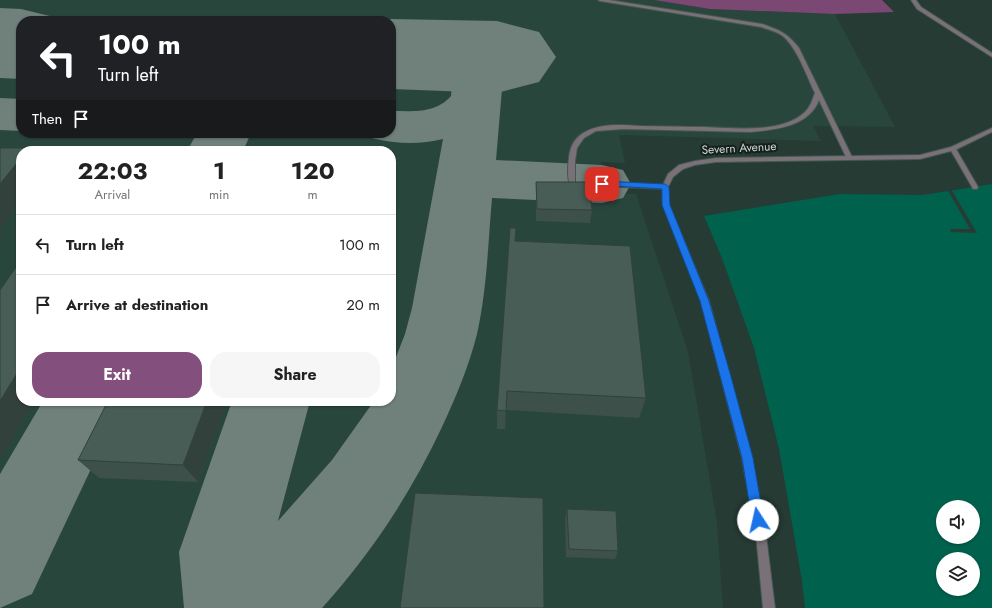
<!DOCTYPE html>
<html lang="en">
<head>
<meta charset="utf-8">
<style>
	:root { --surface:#fff; --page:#f6f6f6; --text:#222; --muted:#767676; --line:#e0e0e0; --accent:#834f7c }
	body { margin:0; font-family:Jost,sans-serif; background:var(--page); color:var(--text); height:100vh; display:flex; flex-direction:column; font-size:15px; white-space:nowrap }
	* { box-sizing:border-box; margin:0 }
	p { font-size:13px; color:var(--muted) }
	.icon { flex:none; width:22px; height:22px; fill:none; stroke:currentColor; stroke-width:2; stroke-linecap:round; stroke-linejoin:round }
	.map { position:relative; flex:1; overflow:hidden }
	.drawer { position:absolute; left:16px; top:146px; width:380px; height:260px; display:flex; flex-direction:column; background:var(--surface); border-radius:16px; box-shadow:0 1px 3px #0004 }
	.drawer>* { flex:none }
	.hud { position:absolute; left:16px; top:16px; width:380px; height:122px; border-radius:16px; box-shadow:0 1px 3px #0004; background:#202124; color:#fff; overflow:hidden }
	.tools { position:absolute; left:936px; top:500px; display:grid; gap:8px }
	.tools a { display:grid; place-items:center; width:44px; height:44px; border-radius:50%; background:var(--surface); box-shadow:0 1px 3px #0004; font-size:20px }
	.pin { position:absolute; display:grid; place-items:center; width:34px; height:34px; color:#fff; margin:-17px; border-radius:8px; box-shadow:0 2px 6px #0006 }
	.me { position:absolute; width:44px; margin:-22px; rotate:350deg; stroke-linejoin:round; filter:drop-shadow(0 0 3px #0008) }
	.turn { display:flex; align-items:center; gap:14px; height:84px; padding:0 16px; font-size:18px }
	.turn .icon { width:52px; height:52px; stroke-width:2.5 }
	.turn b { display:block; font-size:28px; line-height:34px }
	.then { display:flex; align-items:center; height:38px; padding:0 16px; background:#0003; gap:8px; font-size:15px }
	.eta { display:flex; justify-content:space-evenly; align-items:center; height:68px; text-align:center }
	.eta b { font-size:24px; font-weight:700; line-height:28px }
	.cta { display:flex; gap:8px; margin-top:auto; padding:8px 16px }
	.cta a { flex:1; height:46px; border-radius:16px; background:var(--accent); color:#fff; font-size:16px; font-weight:700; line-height:46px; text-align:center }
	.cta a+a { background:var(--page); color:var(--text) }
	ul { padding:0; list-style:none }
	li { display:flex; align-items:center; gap:12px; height:60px; padding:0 16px; border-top:1px solid var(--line) }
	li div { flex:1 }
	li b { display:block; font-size:15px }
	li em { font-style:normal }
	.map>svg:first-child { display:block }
	.built { fill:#29463d; fill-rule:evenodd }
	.green { fill:#7b4773 }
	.water { fill:#00614d; fill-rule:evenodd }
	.pier { fill:#263b34 }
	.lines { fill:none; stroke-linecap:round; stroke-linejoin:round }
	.taxiway { fill:#70807b; fill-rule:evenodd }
	.runway { fill:#70807b; fill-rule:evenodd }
	.service-casing { stroke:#445750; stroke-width:2 }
	.minor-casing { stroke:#445750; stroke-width:2 }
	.service { fill:#797177; fill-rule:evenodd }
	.minor { fill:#797177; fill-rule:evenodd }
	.wall { fill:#3d504a }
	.shaded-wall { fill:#32413c }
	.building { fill:#475d56; stroke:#32413c }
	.route { fill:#1a73e8; stroke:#114b97 }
	.labels { text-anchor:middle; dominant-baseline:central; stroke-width:4; stroke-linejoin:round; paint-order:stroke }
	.street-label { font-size:12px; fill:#cad6d2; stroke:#16201d }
</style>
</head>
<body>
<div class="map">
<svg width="992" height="608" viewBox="0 0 992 608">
	<rect width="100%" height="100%" fill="#263b34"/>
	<!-- built -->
	<path class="built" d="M0,0H654L710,9L835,14L895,127L813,126L821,141L619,135L625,163L601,162V194H636L688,352L717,523L723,608H0ZM21,21H391V133H21ZM21,151H391V401H21Z"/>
	<!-- green -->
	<path class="green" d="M654,0H882L894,12L835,14L710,9Z"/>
	<!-- water -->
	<path class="water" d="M992,184V608H805L802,581L779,449L754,348L722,258L704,216L840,194L923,195ZM943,507H973V537H943ZM943,559H973V589H943Z"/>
	<!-- pier -->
	<path class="pier" d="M947,189H951L977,233L951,232L950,229H970Z"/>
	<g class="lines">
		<!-- taxiway -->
		<path class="taxiway" d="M417,41C454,46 488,49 502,89L496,160L602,165L623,170L631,184L623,198L602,203L492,198C488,243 487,290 477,334C469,366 456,397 442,427C411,493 371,554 322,608H184L179,552L232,401H310L278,521L332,460L374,401H391V370L405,334L412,308L443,139C419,145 396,144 372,138L368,133H391V111C413,111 435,114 451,96C451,91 453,85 449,81C441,70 413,68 400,65L393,55L400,45Z
			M0,98L21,99V131L0,130Z
			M197,133H251L243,151H187Z
			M43,401H123L32,594L0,608V474Z"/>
		<!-- runway -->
		<path class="runway" d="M0,8L21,9L62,19L63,21H21V79L0,78Z
			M391,19L497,21L539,32L556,57L539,82L497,93L391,89V21H381Z"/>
		<!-- service casing -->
		<g class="service-casing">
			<path id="service" d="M598,0H609L762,24C780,30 787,33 799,48L852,157L849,159L846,157L819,100C809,127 774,130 750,132L623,129L596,131L584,138L577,148L575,161V183L572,185H570C567,177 568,165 569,157C570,146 576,136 587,131C603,123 623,125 641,126C662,126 684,127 705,127C734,128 782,134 805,112C811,106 812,100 815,93C807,77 798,50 784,37C778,32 769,30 761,27L600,1Z
				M911,0H916L921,7L992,53V57L917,9Z
				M953,147L956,149L978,187L977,189H973L972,187L950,149Z
				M600,182L665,185L668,187L665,189L602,186L599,184Z"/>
		</g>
		<!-- minor casing -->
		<g class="minor-casing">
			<path id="minor" d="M992,128V132L955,150L920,159L716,162L695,165L683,169L673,177L668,187L669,205L709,301L752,458L766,535L775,608H763L756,535L742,458L701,301L663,205L662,187L668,174L679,165L695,161L716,158L920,155L951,147Z"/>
		</g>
		<!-- service -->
		<use href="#service" class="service"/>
		<!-- minor -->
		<use href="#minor" class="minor"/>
	</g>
	<!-- wall -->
	<path class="wall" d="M536,182L592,210L590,223L536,221Z
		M516,228L515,241L646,398L639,418L506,410L505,429H497V410Z
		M227,401L198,482L99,478L78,460Z
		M567,509L618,551L615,559L566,557L565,518Z"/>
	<!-- shaded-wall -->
	<path class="shaded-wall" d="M21,158V201L0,229V184Z
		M21,367V401H34L0,459V401Z
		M207,401H227L198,482L183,465Z"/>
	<!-- building -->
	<path class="building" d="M0,148H29L27,151H21V158L0,184Z
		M98,150L114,151H98Z
		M536,182H589L592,210L537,209Z
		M510,228H516L515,241L630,246L646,398L507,391L506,411L497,410Z
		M21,260V367L0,401V290Z
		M108,401H207L183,465L78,460Z
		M415,493L543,498L544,608H400Z
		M567,509L616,511L618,551L569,549Z"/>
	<!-- route -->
	<path class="route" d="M602,181L665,184L669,187L670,205L709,301L730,373L753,458L764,520L762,524L758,526L754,524L752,520L742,458L700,301L662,205V189L599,185L598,184Z"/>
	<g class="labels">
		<!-- street labels -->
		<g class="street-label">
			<text transform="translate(739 148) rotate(-3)">Severn Avenue</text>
		</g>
	</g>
</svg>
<div class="tools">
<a><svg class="icon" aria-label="sound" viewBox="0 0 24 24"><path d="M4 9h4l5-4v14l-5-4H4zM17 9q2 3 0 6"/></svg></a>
<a><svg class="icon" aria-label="layers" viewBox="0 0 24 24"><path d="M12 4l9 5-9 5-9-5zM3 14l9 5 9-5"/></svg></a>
</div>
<div class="pin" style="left:602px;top:184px;background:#d93025"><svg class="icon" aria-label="arrive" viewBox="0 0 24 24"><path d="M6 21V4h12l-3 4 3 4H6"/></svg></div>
<svg class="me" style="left:758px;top:520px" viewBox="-20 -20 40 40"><circle r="19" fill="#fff"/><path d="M0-13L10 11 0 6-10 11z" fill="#1a73e8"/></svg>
<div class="hud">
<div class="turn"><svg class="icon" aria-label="left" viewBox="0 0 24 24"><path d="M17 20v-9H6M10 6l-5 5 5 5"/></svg><div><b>100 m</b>Turn left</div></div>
<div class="then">Then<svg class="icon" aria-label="arrive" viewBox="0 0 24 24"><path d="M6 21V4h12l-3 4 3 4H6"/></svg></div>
</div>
<section class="drawer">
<div class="eta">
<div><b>22:03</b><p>Arrival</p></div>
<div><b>1</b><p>min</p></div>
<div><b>120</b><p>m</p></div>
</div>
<ul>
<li><svg class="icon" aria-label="left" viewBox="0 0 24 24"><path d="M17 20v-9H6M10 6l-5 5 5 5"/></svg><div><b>Turn left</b></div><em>100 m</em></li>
<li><svg class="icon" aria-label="arrive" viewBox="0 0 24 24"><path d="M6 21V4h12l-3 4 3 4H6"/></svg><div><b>Arrive at destination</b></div><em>20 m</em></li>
</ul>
<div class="cta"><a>Exit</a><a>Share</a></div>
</section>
</div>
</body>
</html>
